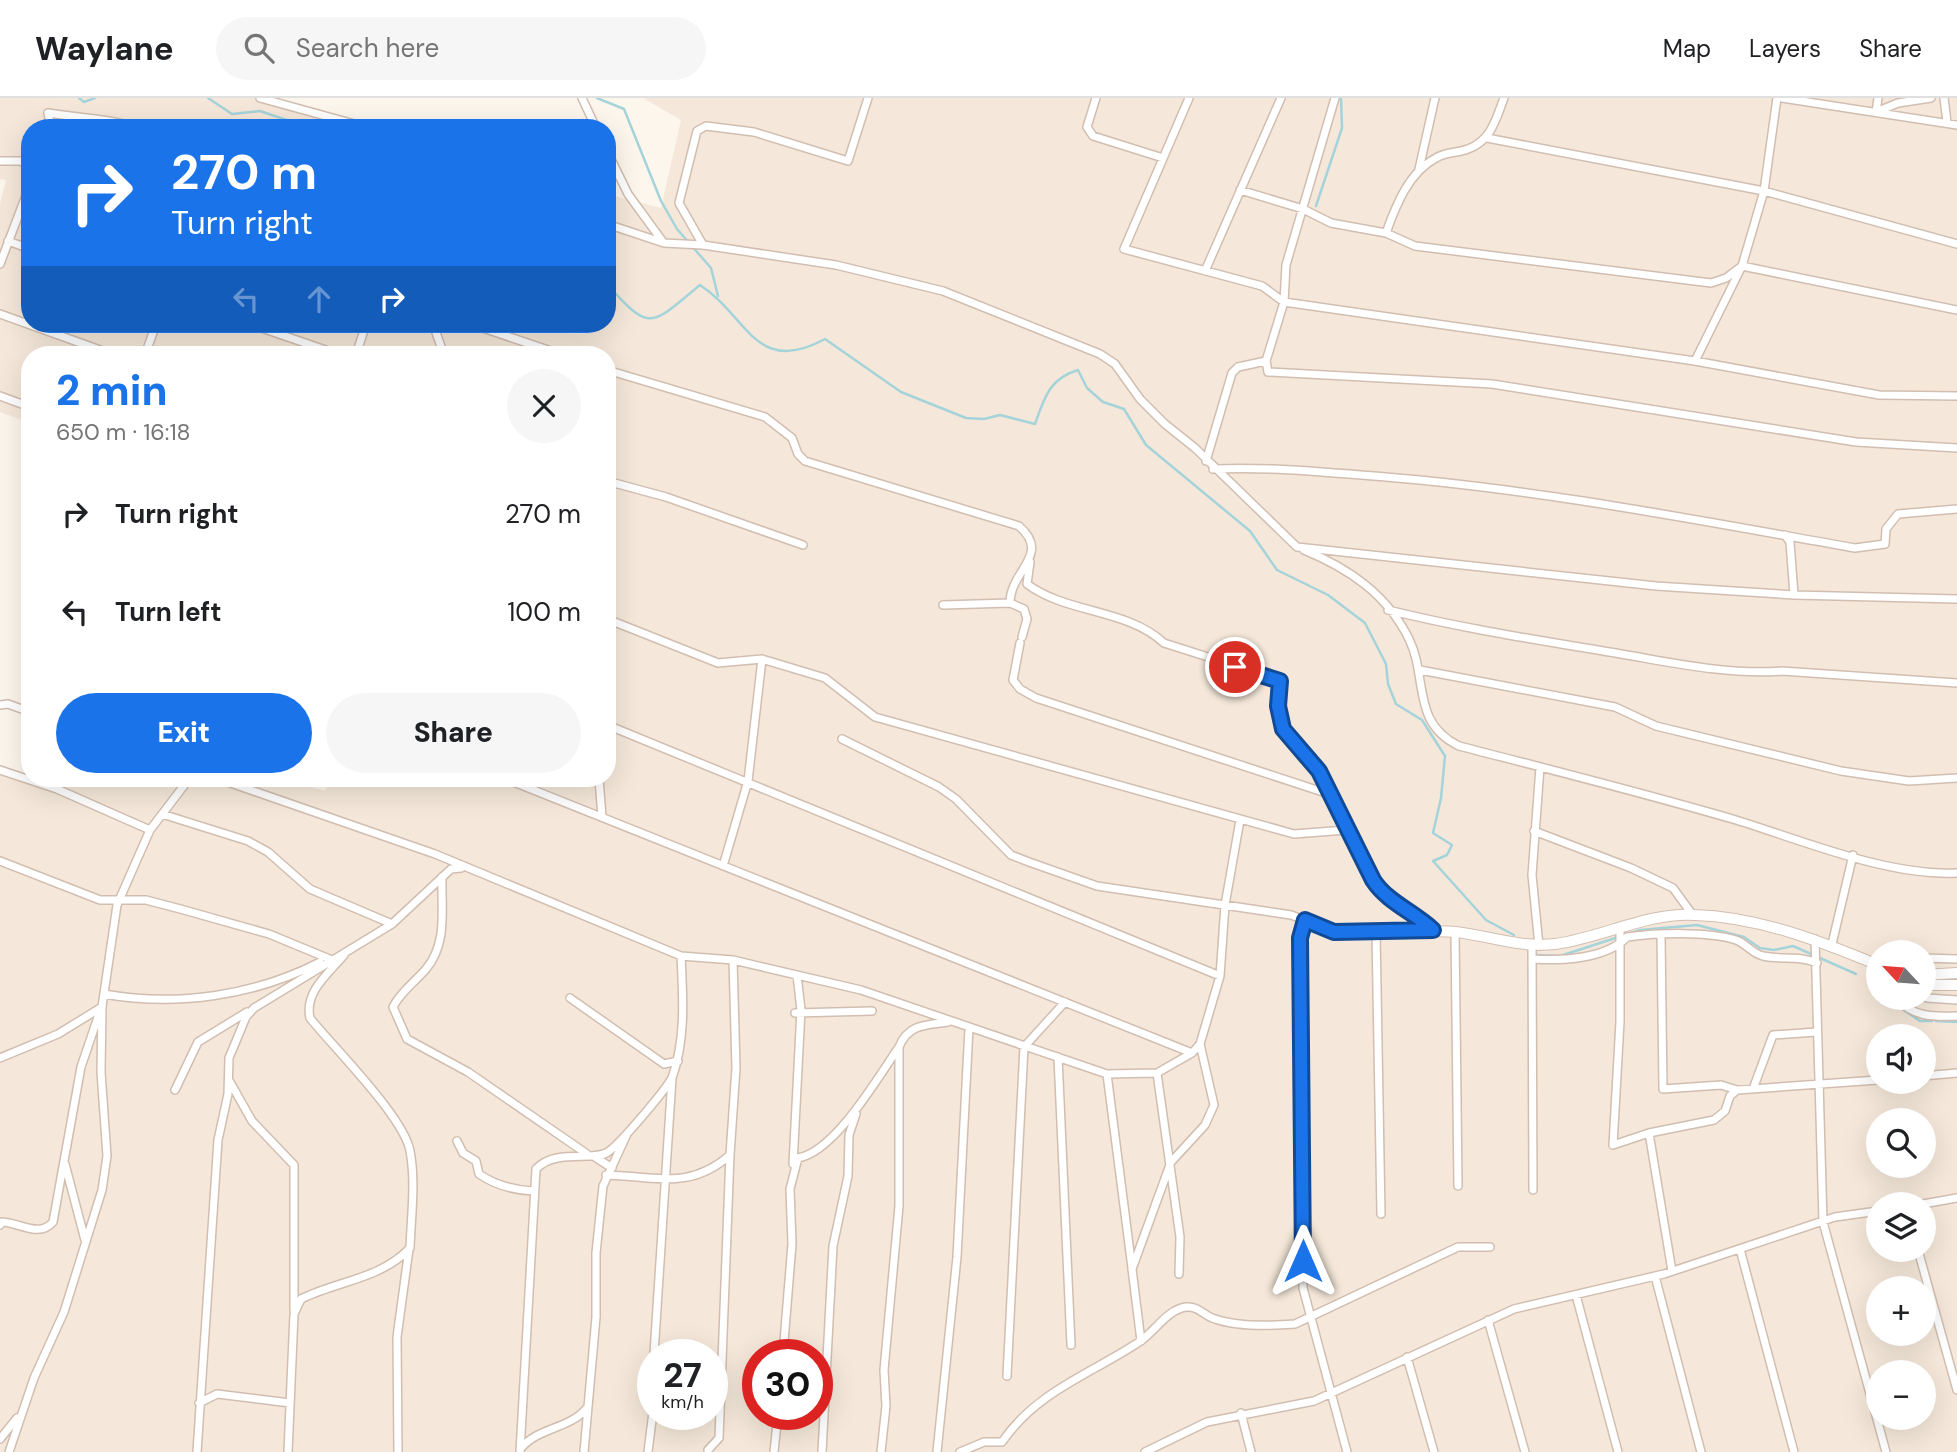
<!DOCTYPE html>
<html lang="en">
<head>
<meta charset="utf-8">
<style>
	:root { --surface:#fff; --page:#f6f6f6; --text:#202124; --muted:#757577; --line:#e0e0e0; --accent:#1a73e8 }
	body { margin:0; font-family:"DM Sans",sans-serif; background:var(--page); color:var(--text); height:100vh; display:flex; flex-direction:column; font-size:26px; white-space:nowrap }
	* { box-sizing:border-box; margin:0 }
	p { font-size:23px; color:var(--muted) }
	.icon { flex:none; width:38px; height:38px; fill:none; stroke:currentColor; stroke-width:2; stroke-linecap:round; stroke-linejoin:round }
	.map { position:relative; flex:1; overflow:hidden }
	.panel { position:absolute; left:21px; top:248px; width:595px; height:441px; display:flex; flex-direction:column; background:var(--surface); border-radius:28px; box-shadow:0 7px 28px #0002 }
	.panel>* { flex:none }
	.hud { position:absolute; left:21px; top:21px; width:595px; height:214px; border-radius:28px; box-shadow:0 7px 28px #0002; background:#1a73e8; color:#fff; overflow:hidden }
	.needle { width:46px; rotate:296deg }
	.controls { position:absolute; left:1866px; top:842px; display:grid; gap:14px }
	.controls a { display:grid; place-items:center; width:70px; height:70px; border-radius:50%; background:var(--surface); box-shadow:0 7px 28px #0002; font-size:35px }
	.speed { position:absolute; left:637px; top:1241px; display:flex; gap:14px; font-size:35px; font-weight:700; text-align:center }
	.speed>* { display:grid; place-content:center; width:91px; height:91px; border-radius:50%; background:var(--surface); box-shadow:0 7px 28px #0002; line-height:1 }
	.speed small { font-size:18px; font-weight:400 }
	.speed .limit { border:10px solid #d22; background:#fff; color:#111 }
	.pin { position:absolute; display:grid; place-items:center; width:60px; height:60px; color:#fff; margin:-30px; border:4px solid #fff; border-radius:50%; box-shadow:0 2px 7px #0007 }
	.me { position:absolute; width:77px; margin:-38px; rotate:0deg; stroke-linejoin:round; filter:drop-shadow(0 0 5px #0008) }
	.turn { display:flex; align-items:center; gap:24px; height:147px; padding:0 35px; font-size:32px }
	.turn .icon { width:91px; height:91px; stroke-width:2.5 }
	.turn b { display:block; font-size:49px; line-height:60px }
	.lanes { display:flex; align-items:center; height:66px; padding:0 35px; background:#0003; justify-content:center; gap:35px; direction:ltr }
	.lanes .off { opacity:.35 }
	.round { display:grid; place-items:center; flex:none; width:74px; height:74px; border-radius:37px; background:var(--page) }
	.head { display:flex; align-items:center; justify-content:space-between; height:119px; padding:0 35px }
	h1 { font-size:42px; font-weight:800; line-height:52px; color:var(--accent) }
	.action { display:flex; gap:14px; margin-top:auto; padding:14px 35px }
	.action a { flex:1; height:80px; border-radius:42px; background:var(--accent); color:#fff; font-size:28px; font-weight:800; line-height:80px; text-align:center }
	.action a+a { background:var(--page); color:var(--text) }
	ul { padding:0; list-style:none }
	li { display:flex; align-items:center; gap:21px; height:98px; padding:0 35px }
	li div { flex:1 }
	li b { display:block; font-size:26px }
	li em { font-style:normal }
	header { display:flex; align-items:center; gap:42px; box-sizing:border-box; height:98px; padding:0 35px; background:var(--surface); border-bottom:2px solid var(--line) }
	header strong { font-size:33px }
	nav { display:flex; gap:38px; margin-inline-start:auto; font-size:24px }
	.search { width:490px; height:63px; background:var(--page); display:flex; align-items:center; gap:18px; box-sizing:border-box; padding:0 24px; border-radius:38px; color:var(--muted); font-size:26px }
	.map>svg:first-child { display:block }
	.residential { fill:#f5e8da; fill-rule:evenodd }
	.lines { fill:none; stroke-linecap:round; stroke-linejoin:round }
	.stream { stroke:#a5d3da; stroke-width:2.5 }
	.minor-casing { stroke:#d1beb0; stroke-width:10 }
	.tertiary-casing { stroke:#d1beb0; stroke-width:12 }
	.minor { stroke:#fff; stroke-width:7 }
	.tertiary { stroke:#fff; stroke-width:10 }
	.route-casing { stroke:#114b97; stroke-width:18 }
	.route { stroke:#1a73e8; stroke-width:12 }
</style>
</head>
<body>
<header>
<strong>Waylane</strong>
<div class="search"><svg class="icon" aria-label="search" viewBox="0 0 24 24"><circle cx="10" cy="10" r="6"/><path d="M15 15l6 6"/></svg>Search here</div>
<nav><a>Map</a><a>Layers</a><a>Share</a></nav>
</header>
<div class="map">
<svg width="1957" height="1354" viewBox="0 0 1957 1354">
	<rect width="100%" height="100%" fill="#fdf6ec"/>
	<!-- residential -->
	<path class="residential" d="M0,0H276L370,30H30V226H607V96L661,110L681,22L643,0H1957V1354H0V668L30,678V681L58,687L63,681H283L325,693L330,681H607V257H30V325L0,314V105L6,82L0,81ZM1878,854H1923V900H1878ZM1878,938H1923V984H1878ZM1878,1022H1923V1068H1878ZM1878,1106H1923V1152H1878ZM1878,1190H1923V1236H1878ZM653,1256H712V1316H653ZM758,1256H817V1316H758ZM1878,1274H1923V1320H1878Z"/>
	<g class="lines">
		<!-- stream -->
		<path class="stream" d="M79,0L84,4L95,0
			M208,0L232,16L260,13L310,30
			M597,0L624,11L661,103L677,131L711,170L718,198
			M1316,108L1342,30L1341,0
			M607,186C651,236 651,227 700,187C748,218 755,279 825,241L901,294L966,320L984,321L1000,317L1035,326C1044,300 1050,280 1078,272L1087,290L1103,304L1124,311L1146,347L1250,433L1277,472L1328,497L1365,525L1386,566L1388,586L1396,606L1422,622L1445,658L1441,700L1433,735L1452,747L1447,757L1433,763L1486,822L1514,837
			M1536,857L1560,858L1640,832L1697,827L1744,839L1760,850L1774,852L1793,848L1856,876
			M1875,890L1878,893
			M1886,900L1920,923H1932
			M1936,923L1957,924"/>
		<!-- minor casing -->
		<g class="minor-casing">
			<path id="minor" d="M260,0L369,30
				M582,0L596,30
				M1096,0L1087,29L1093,38L1163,60
				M1189,0L1124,151L1262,188L1284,204L1695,263L1879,297L1957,298
				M1335,0L1286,167L1284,204L1266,263L1268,274L1492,286L1856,344L1957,350
				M1782,0L1957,27
				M1878,0L1876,14L1898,5L1931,0
				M1944,0L1947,24
				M51,30L48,15C78,20 107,20 137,30
				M1487,40L1764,93L1957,146
				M607,53L628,96L663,144
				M0,63H20L30,67
				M1419,71L1435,0
				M1240,92L1303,111L1331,125L1386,135C1396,107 1409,74 1436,60C1445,54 1458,55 1468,51C1491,43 1496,21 1504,0
				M607,126L664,145L703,147L836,167L943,193L1100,256L1115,266L1140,301L1165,326L1195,350L1297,449L1656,488L1794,497L1957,501
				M1386,135L1415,148L1711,185L1726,180L1742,168L1957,212
				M8,143L30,151
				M703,147L679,105L697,33L706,28L754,34L848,63L868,0
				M0,166L30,87
				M1205,173L1281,0
				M0,216L114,257
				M250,226L340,257
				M433,226L444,257
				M471,226L563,257
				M145,257L156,226
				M356,257L366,226
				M1695,263L1742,168L1764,93L1777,0
				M607,272L765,319L792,340L798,356L805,363L1019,428C1052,457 1010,472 1010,505L1024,511L1027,521L1022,539
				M0,298L30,309
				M1206,363L1232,275L1238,269L1266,263
				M1213,371C1263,369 1312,373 1361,377C1528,389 1691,421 1855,450L1885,446L1886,431L1898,416L1957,411
				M607,383L666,399L803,447
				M1785,437L1790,444L1794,497
				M1304,452C1348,470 1387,496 1409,541C1428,580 1411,625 1459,648C1552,672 1644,695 1736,722C1804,743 1887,778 1957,775
				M1030,464L1027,486C1067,516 1126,510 1164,545L1280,582C1274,648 1305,644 1329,696
				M943,507L1010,505
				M1388,512C1465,531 1544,543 1621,556C1674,565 1728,577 1782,573L1957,585
				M607,521L718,565L762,561L825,580L875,619L1294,736L1346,732
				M1020,545L1013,582L1020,591L1036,600L1329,696C1350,725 1357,764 1380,793C1391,807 1419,818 1433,832
				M1420,572L1615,609L1656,628L1841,673L1909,683L1957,680
				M0,607L8,606L30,614
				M607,627L1220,878
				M842,641L939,689L956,701L1011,757L1029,764L1097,788L1291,817L1305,822L1300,840L1303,1190L1347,1354
				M0,672L57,691L150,732
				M219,681L435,756L681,858L733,862L861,892L1107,976L1157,975L1192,955L1200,946L1220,878L1225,807L1240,722
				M506,681L1192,955
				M599,681L602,719
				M162,716L248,743L268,754L310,791L392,826
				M1534,733L1631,770L1673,790L1692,816
				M0,763L100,802H146L184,812L269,836L332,862
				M723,768L748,683L762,561
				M442,779C441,811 448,845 426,871C415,884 401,893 393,909L407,941L468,974L587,1056
				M1620,829V924L1613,1047L1649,1035L1714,1022L1725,1013L1730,998L1737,992L1878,982
				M1455,834L1458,1088
				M1376,835L1381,1116
				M1661,838L1663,991L1721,987L1737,992
				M1815,841L1823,1124L1886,1354
				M1832,846L1853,757
				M1532,848L1533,1092
				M1539,848L1532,777L1540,669
				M1923,860L1957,861
				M1533,861C1562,863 1606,861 1627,839C1657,835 1707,833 1736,842C1747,846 1751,855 1763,858C1782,862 1798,857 1817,865
				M1924,888L1927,900L1957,902
				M104,896C176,909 254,898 320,864
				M570,900L664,966L678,963
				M1896,900C1913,919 1932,919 1957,918
				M795,915L872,913
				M1058,959L1071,1247
				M0,960L58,936L102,909
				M1157,975L1180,1139L1179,1176
				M1107,976L1132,1170
				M1923,978L1957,975
				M230,984L252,1023L294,1067V1212
				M1753,991L1773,937L1816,934
				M175,992L198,944L247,914
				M1649,1035L1672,1173
				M457,1043L463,1055L476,1063L479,1076C495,1087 513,1092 533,1093
				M595,1059L612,1070
				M65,1066L85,1142
				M793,1066L801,912L797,877
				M606,1077C654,1078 689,1093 730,1057
				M1923,1106L1957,1100
				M0,1127L2,1124C21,1125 39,1140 53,1124L81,969L99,916
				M1740,1151L1794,1354
				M1918,1152L1957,1292
				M1655,1178L1701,1354
				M1576,1197L1618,1354
				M1488,1222L1525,1354
				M1141,1243L1132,1171L1171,1064L1205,1027L1214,1007L1200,946
				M654,1256L672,980C686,941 683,899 681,858
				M783,1256L792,1146L790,1091L798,1060C835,1054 878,979 899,949C908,926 926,927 948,924
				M1407,1259L1434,1354
				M1007,1278L1024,949L1065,904
				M199,1305L217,1296L290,1305
				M1241,1315L1251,1354
				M0,1341L17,1320
				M521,1350C539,1329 569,1331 586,1311
				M708,1352L719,1340L730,1057L736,970L733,862
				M9,1354L34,1280L64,1214L102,1092L107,1058L101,974L102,909L117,807L150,732L189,681
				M197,1354L218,1042L228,996L229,960L246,919L254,910L392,826L451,771L461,770
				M288,1354L294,1216L301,1201C337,1183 381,1181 410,1150C411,1120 416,1084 410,1053C404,1019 333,949 310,920C304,894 329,875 344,857
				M398,1354L397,1239L409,1151
				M520,1354L536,1071C556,1050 593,1064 608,1054C620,1046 664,994 672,980
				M584,1354L596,1219V1155L603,1088L627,1036
				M648,1354L653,1314
				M774,1354L778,1316
				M822,1354L833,1148L848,1078L849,1037L856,1016
				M881,1354L886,1308L884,1272L899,1108V950
				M937,1354L957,1159L969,930
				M960,1354L984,1344H1002C1037,1293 1091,1276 1139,1244C1155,1234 1166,1212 1186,1209C1199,1208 1204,1218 1215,1221C1238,1229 1270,1228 1295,1226L1458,1149H1490
				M1145,1354L1207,1324L1314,1303L1514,1211L1664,1176L1835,1119L1878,1113"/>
		</g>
		<!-- tertiary casing -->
		<g class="tertiary-casing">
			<path id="tertiary" d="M1305,822C1351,848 1406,829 1456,834C1490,838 1520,850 1555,846C1601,840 1648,814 1695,817C1759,819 1820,843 1878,867
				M1923,877L1957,875
				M1923,887H1957"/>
		</g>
		<!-- minor -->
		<use href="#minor" class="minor"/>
		<!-- tertiary -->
		<use href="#tertiary" class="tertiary"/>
	</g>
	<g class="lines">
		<!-- route casing -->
		<g class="route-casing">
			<path id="route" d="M1235,569L1280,583L1278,608L1283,631L1319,673L1373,782C1387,804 1414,814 1433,832L1334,834L1305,822L1300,840L1303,1163"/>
		</g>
		<!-- route -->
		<use href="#route" class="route"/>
	</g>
</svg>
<div class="controls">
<a><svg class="needle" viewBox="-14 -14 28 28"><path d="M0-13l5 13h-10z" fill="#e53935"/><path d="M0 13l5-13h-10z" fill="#757577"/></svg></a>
<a><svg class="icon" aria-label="sound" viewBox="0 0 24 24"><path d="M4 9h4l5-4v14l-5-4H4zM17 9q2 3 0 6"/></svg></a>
<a><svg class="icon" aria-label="search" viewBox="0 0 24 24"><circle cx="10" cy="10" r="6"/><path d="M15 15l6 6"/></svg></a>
<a><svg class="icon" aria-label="layers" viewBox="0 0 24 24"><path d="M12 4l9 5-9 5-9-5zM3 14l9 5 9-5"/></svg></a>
<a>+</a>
<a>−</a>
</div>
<div class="speed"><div>27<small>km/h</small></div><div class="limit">30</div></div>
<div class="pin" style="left:1235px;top:569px;background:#d93025"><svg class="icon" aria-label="arrive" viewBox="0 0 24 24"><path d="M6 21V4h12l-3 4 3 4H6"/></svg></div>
<svg class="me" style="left:1303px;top:1163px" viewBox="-20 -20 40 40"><path d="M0-17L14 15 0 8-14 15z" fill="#1a73e8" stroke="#fff" stroke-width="4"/></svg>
<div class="hud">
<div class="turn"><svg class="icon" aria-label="right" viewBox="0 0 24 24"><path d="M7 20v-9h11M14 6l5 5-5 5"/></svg><div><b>270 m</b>Turn right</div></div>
<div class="lanes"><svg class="icon off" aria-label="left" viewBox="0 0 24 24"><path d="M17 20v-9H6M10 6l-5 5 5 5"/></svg><svg class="icon off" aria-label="ahead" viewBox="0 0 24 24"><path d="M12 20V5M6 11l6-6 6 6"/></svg><svg class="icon" aria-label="right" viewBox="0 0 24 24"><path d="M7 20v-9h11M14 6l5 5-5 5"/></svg></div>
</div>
<section class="panel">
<div class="head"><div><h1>2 min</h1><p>650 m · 16:18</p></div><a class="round"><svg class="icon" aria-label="close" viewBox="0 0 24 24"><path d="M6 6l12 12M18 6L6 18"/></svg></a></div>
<ul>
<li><svg class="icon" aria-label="right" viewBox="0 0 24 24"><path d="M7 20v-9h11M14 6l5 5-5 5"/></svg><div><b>Turn right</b></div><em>270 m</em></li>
<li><svg class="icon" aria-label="left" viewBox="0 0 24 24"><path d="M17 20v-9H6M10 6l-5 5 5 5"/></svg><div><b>Turn left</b></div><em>100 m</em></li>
</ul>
<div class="action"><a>Exit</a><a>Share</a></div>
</section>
</div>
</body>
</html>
